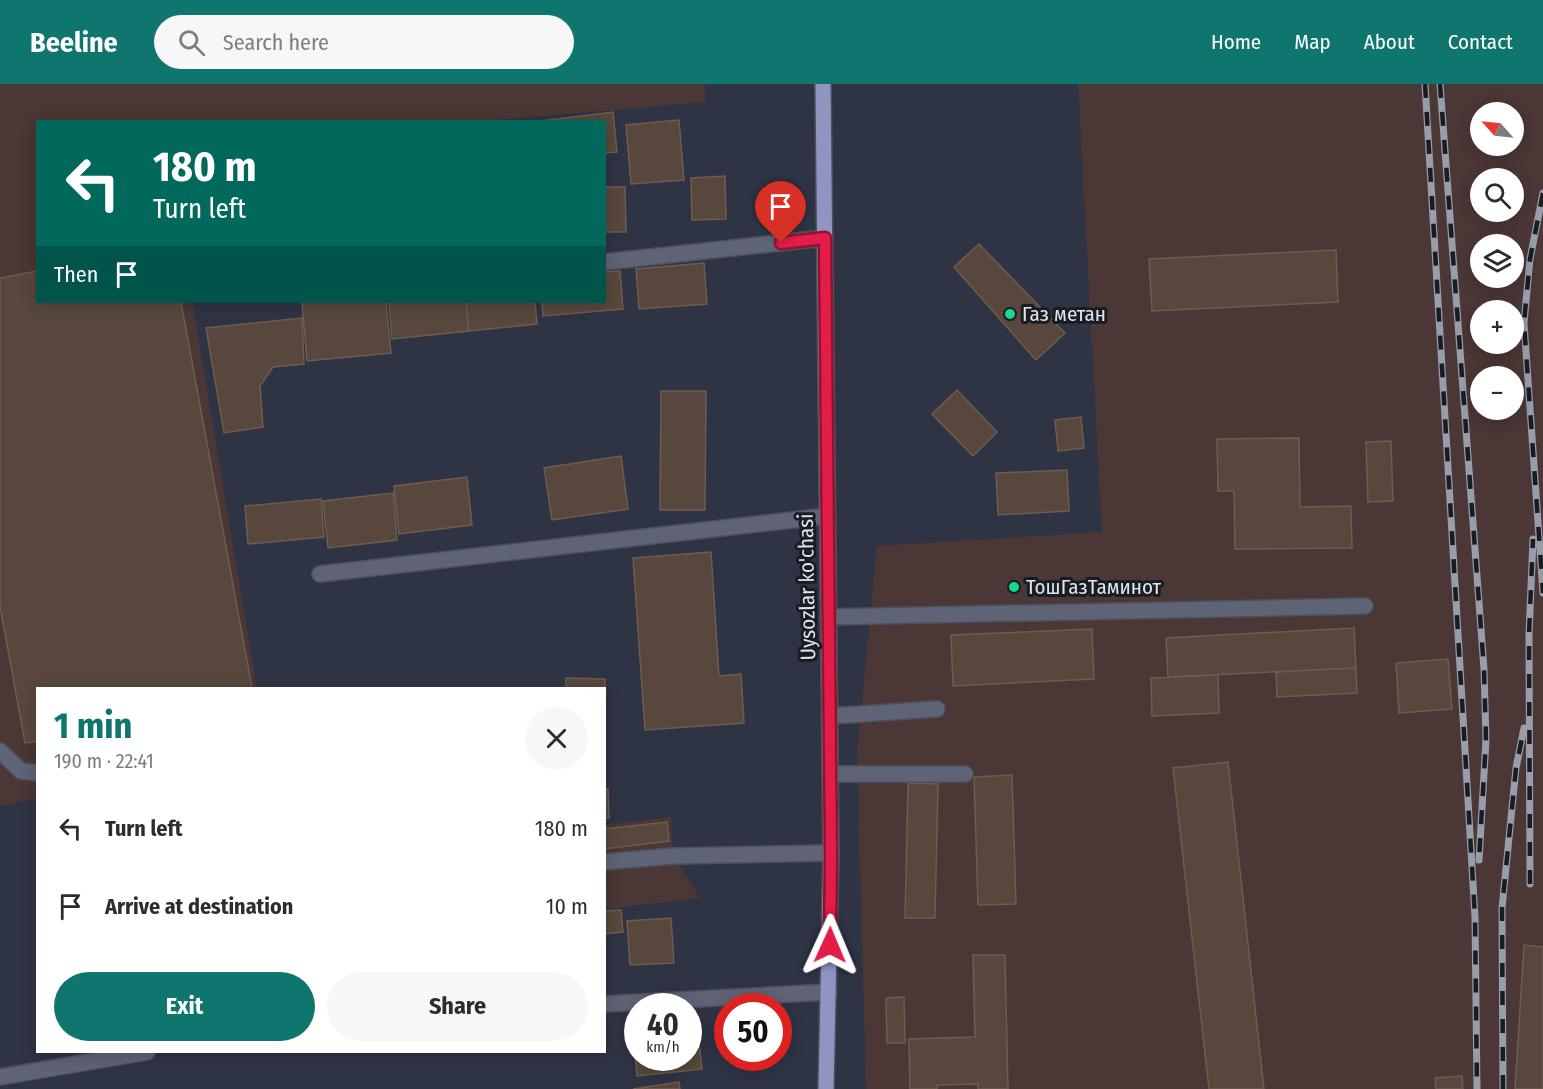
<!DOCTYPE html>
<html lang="en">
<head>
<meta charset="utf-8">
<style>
	:root { --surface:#fff; --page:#f7f7f7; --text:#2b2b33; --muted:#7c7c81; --accent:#0f766e }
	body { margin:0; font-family:"Fira Sans Condensed",sans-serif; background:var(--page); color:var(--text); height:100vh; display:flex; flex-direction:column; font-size:22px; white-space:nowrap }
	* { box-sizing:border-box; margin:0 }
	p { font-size:20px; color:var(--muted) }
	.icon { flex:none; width:33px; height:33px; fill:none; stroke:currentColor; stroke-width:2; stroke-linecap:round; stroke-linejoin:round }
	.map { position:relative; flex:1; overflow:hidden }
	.sheet { position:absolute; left:36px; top:603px; width:570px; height:366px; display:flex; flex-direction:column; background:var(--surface); border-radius:0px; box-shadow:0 3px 15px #0003 }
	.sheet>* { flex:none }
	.banner { position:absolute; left:36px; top:36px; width:570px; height:183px; border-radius:0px; box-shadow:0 3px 15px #0003; background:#00695c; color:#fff; overflow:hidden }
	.needle { width:39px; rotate:297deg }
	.tools { position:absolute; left:1470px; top:18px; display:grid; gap:12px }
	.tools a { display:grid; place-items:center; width:54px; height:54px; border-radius:50%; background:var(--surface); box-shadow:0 3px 15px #0003; font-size:30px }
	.speed { position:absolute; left:624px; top:909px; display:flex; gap:12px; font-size:30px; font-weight:700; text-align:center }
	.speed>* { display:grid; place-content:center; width:78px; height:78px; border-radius:50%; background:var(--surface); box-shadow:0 3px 15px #0003; line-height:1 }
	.speed small { font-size:15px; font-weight:400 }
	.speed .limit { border:9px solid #d22; background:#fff; color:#111 }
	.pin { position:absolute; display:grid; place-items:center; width:51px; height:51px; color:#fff; margin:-62px -26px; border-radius:50% 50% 50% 0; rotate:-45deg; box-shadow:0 0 6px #0007 }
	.pin .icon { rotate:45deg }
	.me { position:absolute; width:66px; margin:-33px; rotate:1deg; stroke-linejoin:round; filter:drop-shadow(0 0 4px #0008) }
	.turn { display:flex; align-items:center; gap:21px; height:126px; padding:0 18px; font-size:27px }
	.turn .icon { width:78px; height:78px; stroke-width:2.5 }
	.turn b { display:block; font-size:42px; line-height:51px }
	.then { display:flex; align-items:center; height:57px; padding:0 18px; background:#0003; gap:12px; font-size:22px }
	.round { display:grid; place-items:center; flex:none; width:63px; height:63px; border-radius:32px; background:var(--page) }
	.summary { display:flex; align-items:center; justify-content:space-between; height:102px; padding:0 18px }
	h1 { font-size:36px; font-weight:700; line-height:45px; color:var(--accent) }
	.cta { display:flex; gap:12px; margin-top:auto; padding:12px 18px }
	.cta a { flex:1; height:69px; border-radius:36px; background:var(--accent); color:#fff; font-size:24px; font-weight:700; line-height:69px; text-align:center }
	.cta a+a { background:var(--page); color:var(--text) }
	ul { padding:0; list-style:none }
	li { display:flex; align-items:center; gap:18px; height:78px; padding:0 18px }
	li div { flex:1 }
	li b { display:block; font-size:22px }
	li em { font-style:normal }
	header { display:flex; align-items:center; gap:36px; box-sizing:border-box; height:84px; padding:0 30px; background:var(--accent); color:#fff }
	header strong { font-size:28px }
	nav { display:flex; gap:33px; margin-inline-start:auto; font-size:21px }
	.search { width:420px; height:54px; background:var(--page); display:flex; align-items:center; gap:15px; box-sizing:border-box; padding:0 21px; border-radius:33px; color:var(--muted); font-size:22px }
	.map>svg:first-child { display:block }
	.industrial { fill:#4b3735; fill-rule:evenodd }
	.building { fill:#58473c; stroke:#6e5c51; stroke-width:1.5 }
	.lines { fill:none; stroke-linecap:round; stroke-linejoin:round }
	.minor-casing { stroke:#4c505d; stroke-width:18 }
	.major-casing { stroke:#4c505d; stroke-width:18 }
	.minor { stroke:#5e6375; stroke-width:15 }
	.major { stroke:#8f94c1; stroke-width:15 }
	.rail-casing { stroke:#999daa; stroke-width:7 }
	.rail { stroke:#1a1c23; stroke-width:4.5; stroke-dasharray:14; stroke-linecap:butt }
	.route-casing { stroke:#92132f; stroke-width:15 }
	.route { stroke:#e11d48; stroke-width:10 }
	.poi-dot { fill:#16d989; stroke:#1a1c23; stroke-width:2 }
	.labels { text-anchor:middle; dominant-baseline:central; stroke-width:6; stroke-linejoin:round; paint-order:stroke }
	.poi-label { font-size:21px; fill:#e0e4ee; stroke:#1a1c23; text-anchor:start }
	.street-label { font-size:21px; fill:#e0e4ee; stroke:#1a1c23 }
</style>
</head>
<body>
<header>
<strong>Beeline</strong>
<div class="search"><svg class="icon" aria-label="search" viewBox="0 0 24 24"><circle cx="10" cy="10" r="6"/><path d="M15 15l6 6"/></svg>Search here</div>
<nav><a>Home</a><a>Map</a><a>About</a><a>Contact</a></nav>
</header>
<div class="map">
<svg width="1543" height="1005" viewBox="0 0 1543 1005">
	<rect width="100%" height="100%" fill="#2f3444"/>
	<!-- industrial -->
	<path class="industrial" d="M0,0H705V18L484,37L38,38V218H192L257,604H38L37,714L0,722Z
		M1078,0H1543V1005H866L857,669L877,462L1102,448ZM1480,28H1514V62H1480ZM1480,94H1514V128H1480ZM1480,160H1514V194H1480ZM1480,226H1514V260H1480ZM1480,292H1514V326H1480Z
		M671,733L673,772L700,814L605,825L604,741Z"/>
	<!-- building -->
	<path class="building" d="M613,28L617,68L604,69V38H533Z
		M679,36L684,96L631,100L626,41Z
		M725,92L726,135L692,136L691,94Z
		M604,103H625L626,148H604Z
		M979,160L1065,249L1036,276L954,183Z
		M1336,166L1338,218L1152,227L1149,175Z
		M704,179L707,220L639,225L636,185Z
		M38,187V218H181L252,604H38V657L25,659L0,522V194Z
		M620,187L623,225L543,232L542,218H604V188Z
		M302,218H386L391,269L307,277Z
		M389,218H466L469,247L392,255Z
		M466,218H535L537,240L469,247Z
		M302,234L304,280L273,283L260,302L263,343L224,349L206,244Z
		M957,306L997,348L973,372L932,330Z
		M661,307H706L705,426H660Z
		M1081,333L1084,364L1058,367L1055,336Z
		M1299,354L1300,423L1351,422L1352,464L1235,465L1234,407H1218L1217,355Z
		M1391,357L1393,417L1368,418L1366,358Z
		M621,372L628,425L552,436L544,384Z
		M1067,386L1069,427L998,431L996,389Z
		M467,393L472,441L399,450L394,402Z
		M393,409L397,456L328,464L323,417Z
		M321,415L324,453L248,460L245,422Z
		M711,468L719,592L741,590L744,639L645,646L633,474Z
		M1354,544L1356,584L1168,593L1166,554Z
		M1092,545L1094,595L953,602L951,551Z
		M1448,575L1452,625L1399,629L1396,579Z
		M1356,584L1357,609L1277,613L1276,588Z
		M1218,591L1219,629L1152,632L1151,594Z
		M566,594L605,595L604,615V604H566Z
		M1228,678L1264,1005H1209L1173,684Z
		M1012,691L1016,820L978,821L974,693Z
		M908,699L938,700L935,834H905Z
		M604,705H608L609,734H604Z
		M667,738L669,757L604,765V745Z
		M621,826L623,848L604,850V827Z
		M671,834L674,879L630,881L627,837Z
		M1524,861L1543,863V1005H1515Z
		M973,871H1005L1008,1005H978V1000L937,1001V1005H910L909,955L975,953Z
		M904,913L905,959H887L886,914Z
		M698,950L702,985L637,992L634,957L638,956V974H688V951Z
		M1462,992L1463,1005H1436L1435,994Z
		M679,998L680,1005H633Z"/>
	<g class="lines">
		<!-- minor casing -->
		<g class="minor-casing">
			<path id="minor" d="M604,178L825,154
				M320,490L827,432
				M828,533L1365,522
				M830,632L937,625
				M0,667L21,687L38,689
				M830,690H965
				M604,778L673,772L831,769
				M604,920L829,908
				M0,993L147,968"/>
		</g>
		<!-- major casing -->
		<g class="major-casing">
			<path id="major" d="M823,0L831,769L826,1005"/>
		</g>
		<!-- minor -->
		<use href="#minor" class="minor"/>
		<!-- major -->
		<use href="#major" class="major"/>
		<!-- rail casing -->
		<g class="rail-casing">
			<path id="rail" d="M1425,0L1475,833L1477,1005
				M1440,0L1484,585L1486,656L1479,776
				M1543,109L1530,175L1524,239L1543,509
				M1530,800L1529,551L1533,455
				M1503,1005L1502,824L1516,684L1524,644"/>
		</g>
		<!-- rail -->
		<use href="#rail" class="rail"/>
	</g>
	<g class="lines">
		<!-- route casing -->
		<g class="route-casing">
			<path id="route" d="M781,159L825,154L831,769L830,861"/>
		</g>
		<!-- route -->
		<use href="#route" class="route"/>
	</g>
	<!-- markers -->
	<g class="poi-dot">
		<circle cx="1010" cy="230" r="6"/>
		<circle cx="1014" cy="503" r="6"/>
	</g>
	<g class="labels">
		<!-- poi labels -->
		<g class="poi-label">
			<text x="1022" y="230">Газ метан</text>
			<text x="1026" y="503">ТошГазТаминот</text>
		</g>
		<!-- street labels -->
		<g class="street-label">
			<text transform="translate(807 503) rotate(-91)">Uysozlar ko'chasi</text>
		</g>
	</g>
</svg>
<div class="tools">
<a><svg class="needle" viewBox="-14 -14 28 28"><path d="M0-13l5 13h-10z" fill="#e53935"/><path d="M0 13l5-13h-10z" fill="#7c7c81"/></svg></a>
<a><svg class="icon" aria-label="search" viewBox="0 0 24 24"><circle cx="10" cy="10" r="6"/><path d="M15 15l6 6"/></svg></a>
<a><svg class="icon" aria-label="layers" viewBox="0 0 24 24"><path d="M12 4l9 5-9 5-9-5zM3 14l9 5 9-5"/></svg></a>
<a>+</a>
<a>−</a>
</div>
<div class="speed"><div>40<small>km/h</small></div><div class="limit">50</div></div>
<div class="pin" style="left:781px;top:159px;background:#d93025"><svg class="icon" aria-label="arrive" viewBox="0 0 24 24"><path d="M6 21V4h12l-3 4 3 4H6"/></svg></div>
<svg class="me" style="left:830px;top:861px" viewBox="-20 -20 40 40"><path d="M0-17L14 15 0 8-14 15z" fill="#e11d48" stroke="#fff" stroke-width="4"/></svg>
<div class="banner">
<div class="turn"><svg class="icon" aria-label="left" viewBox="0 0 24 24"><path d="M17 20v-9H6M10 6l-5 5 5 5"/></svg><div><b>180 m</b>Turn left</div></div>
<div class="then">Then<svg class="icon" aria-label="arrive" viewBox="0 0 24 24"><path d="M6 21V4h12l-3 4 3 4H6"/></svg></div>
</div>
<section class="sheet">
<div class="summary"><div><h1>1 min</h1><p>190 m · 22:41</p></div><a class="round"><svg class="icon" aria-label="close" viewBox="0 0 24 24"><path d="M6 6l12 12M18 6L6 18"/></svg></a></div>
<ul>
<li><svg class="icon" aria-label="left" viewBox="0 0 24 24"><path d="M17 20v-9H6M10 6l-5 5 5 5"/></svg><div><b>Turn left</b></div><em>180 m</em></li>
<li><svg class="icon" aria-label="arrive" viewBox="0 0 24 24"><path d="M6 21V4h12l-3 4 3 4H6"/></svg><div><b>Arrive at destination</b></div><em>10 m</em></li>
</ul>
<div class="cta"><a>Exit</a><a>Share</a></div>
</section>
</div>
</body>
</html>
